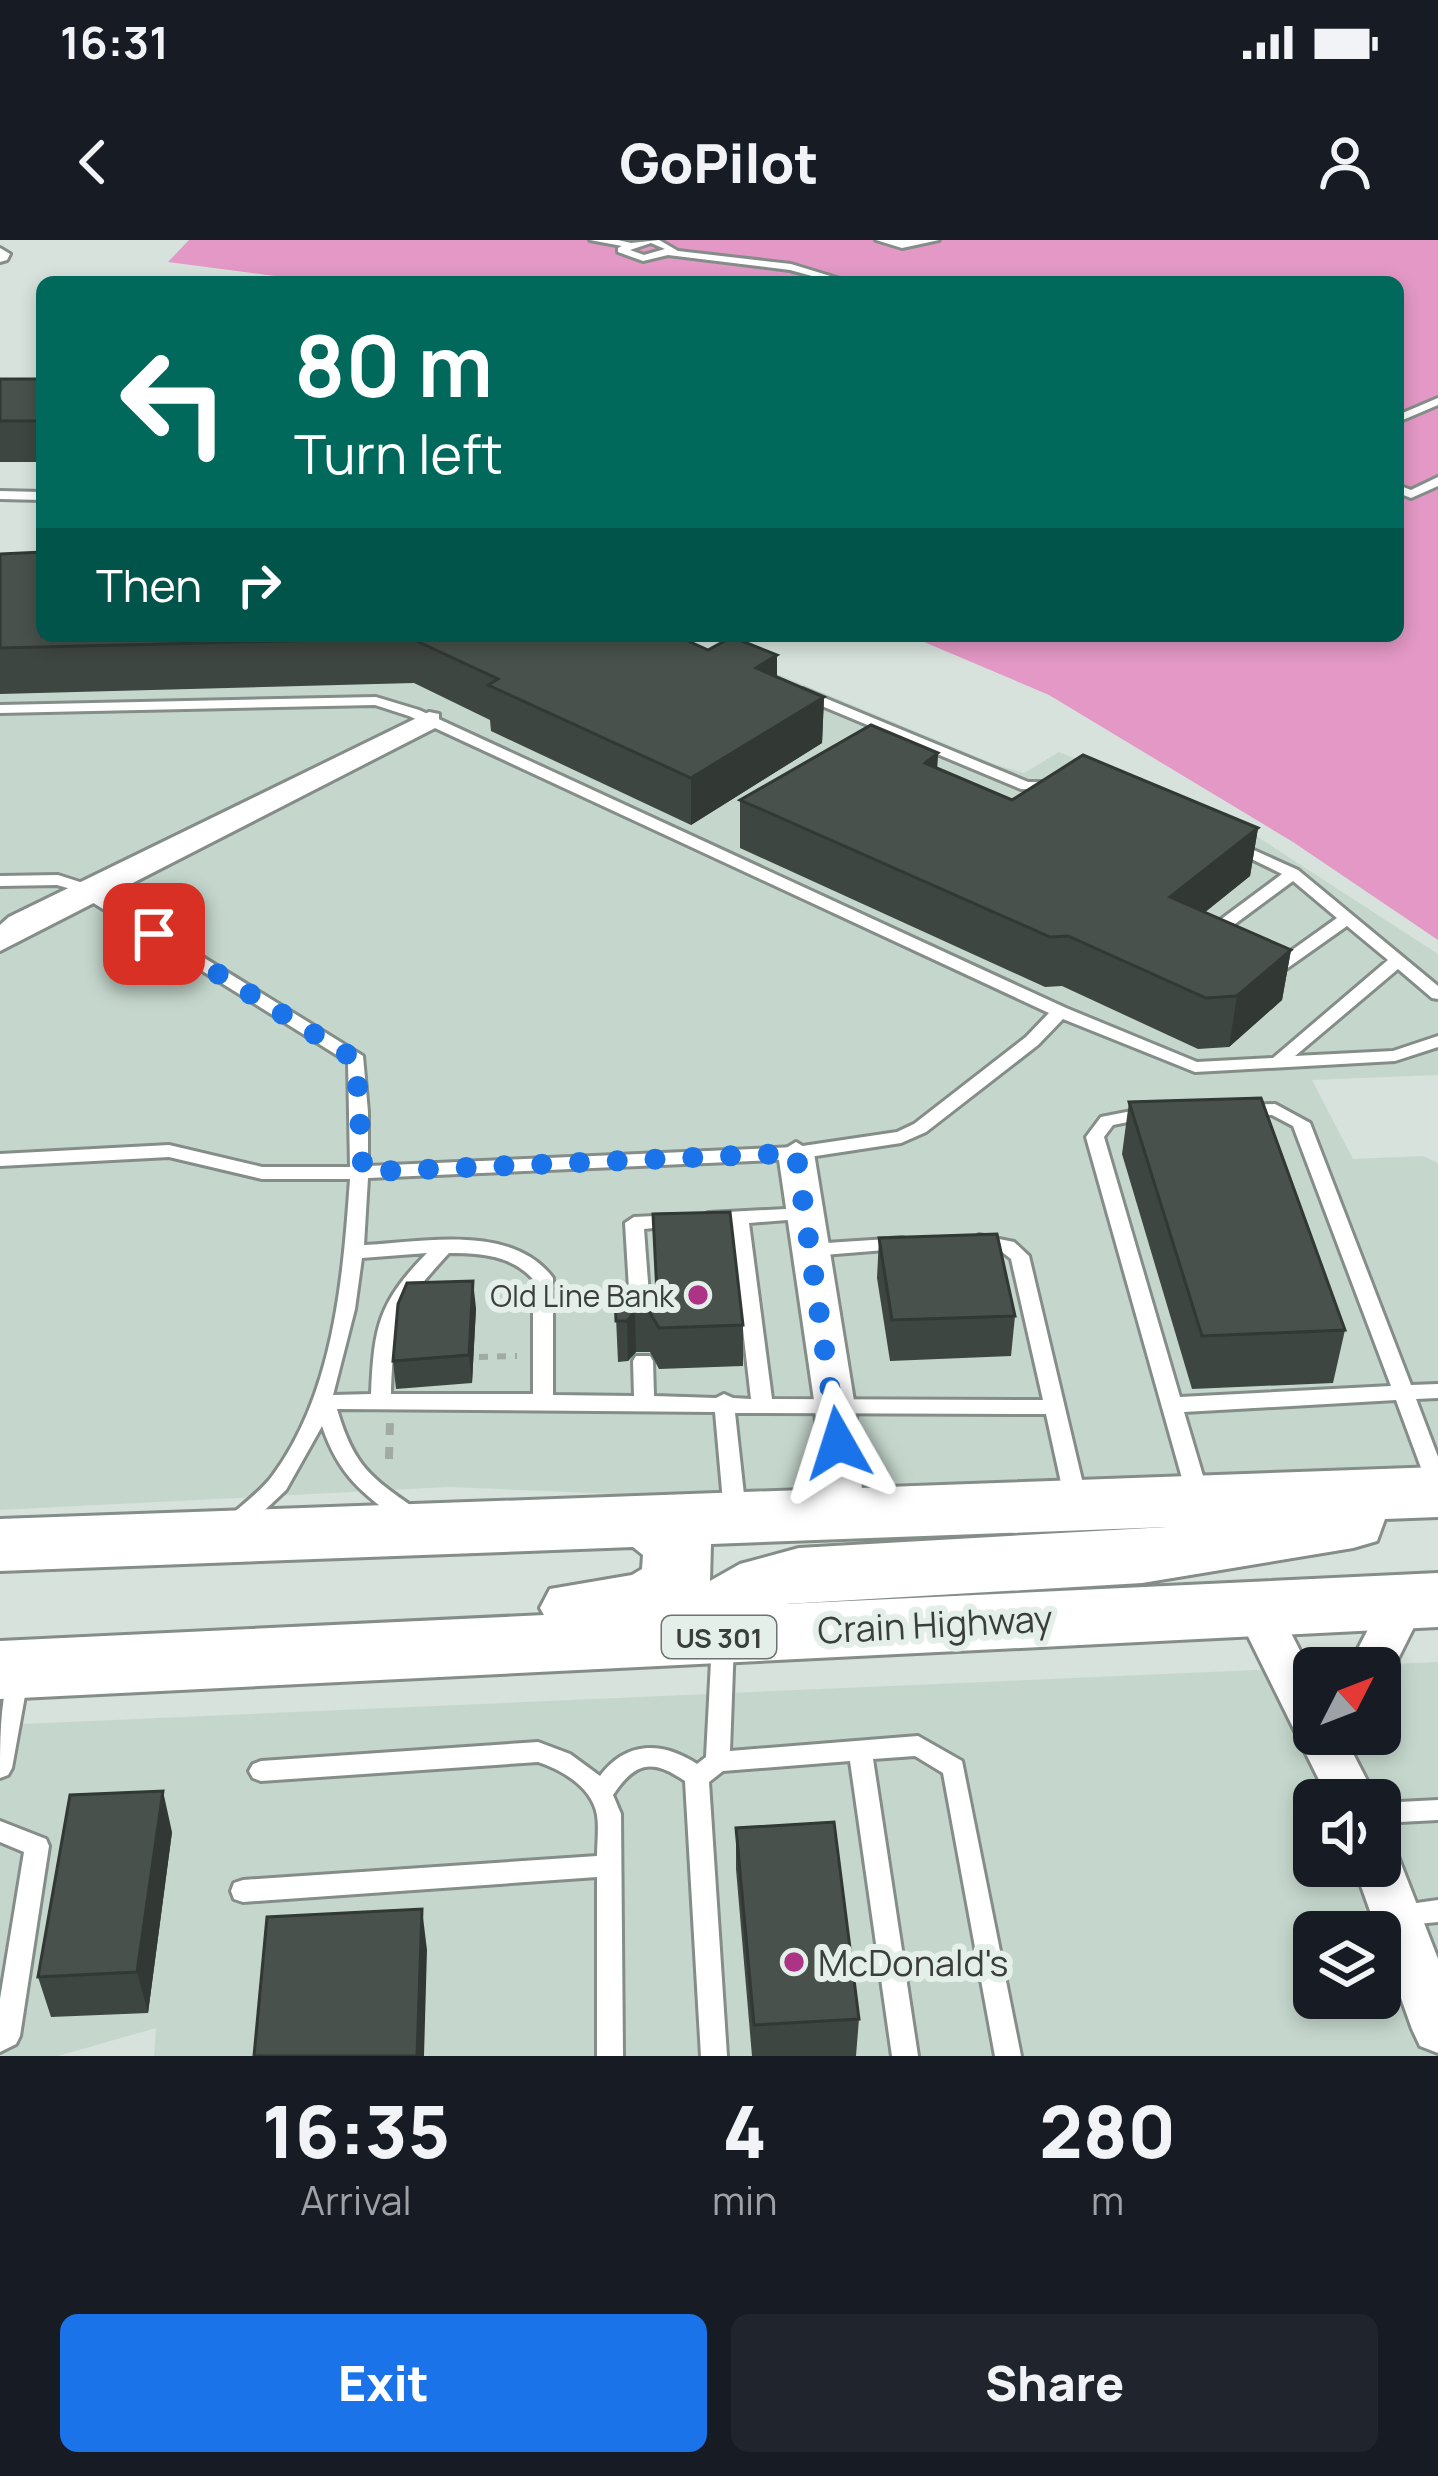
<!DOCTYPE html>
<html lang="en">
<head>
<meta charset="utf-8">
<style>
	:root { --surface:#171b24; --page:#20242c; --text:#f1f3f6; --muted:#9ea1a6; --accent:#1a73e8 }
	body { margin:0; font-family:Manrope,sans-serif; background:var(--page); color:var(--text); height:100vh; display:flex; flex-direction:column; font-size:45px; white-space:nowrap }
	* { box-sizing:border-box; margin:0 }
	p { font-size:39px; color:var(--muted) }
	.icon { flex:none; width:66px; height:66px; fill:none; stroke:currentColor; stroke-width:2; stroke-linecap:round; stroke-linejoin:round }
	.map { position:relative; height:1816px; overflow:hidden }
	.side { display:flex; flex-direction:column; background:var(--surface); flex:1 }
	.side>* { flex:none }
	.banner { position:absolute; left:36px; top:36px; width:1368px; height:366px; border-radius:18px; box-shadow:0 6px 18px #0003; background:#00695c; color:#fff; overflow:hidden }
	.needle { width:78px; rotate:48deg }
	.buttons { position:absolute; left:1293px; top:1407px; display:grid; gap:24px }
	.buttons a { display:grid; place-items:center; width:108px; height:108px; border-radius:18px; background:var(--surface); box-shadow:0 6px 18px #0003; font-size:60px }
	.pin { position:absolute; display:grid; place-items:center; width:102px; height:102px; color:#fff; margin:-51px; border-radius:24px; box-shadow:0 6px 18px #0006 }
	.me { position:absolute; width:132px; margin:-66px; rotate:354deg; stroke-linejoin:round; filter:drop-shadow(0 0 9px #0008) }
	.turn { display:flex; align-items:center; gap:42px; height:252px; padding:0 60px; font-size:54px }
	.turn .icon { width:156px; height:156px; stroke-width:2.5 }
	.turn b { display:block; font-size:84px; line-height:102px }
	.then { display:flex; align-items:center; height:114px; padding:0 60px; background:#0003; gap:24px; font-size:45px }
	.eta { display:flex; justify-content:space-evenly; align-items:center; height:204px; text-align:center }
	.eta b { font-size:72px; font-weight:800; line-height:84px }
	.primary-button { display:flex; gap:24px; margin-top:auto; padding:24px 60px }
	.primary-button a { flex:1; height:138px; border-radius:18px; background:var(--accent); color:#fff; font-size:48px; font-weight:800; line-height:138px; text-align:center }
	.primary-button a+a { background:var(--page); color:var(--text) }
	.status { display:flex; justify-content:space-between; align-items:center; height:84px; padding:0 60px; background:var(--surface); direction:ltr }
	.status svg { height:33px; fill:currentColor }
	header { display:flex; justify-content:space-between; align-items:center; height:156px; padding:0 60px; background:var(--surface); font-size:54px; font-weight:800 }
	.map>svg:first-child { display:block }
	.built { fill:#c5d7cd; fill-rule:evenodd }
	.green { fill:#e398c5 }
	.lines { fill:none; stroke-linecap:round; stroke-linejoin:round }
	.service-casing { stroke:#848d88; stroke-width:6 }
	.minor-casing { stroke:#848d88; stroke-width:6 }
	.trunk-casing { stroke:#848d88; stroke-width:6 }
	.path-far1 { stroke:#a1aaa5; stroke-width:6; stroke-dasharray:9 9; stroke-linecap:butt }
	.path { stroke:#a1aaa5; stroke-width:8; stroke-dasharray:12 12; stroke-linecap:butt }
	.service { fill:#fff; fill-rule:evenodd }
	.minor { fill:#fff; fill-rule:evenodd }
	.trunk { fill:#fff; fill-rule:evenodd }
	.wall { fill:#3e4641 }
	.shaded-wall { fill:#323935 }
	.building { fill:#48514c; stroke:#323935; stroke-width:3 }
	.route { stroke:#1a73e8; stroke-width:21; stroke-dasharray:0 37.8 }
	.poi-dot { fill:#ad3386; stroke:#e4efe9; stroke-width:4.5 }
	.labels { text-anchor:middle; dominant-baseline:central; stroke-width:12; stroke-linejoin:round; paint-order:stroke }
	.shield { fill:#e4efe9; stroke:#6d7370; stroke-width:3 }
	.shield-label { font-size:27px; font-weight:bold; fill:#3a3e3c }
	.poi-label { font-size:30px; fill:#3a3e3c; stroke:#e4efe9; text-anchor:end }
	.near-street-label { font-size:36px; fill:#3a3e3c; stroke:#e4efe9 }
	.near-poi-label { font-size:36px; fill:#3a3e3c; stroke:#e4efe9; text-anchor:start }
</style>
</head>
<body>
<div class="status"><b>16:31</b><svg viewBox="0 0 49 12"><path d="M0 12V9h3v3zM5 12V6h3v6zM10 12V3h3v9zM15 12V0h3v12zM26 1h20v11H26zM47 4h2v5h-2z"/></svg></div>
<header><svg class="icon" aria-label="back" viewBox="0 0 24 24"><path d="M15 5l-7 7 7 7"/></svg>GoPilot<svg class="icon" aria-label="person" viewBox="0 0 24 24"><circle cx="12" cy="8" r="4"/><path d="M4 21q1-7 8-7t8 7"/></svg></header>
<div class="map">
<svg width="1438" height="1816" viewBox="0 0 1438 1816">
	<rect width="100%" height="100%" fill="#d7e2dc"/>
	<!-- built -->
	<path class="built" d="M0,342L42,396H620L722,411L994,524L1024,533L1059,512L1236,583L1438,714V835L1312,840L1353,919L1423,916L1438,923V1227L1282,1238L689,1257L449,1247L0,1270Z
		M1438,1422V1816H154L156,1788L58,1816H0V1485ZM1314,1428H1380V1494H1314ZM1314,1560H1380V1626H1314ZM1314,1692H1380V1758H1314Z"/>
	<!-- green -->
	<path class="green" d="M189,0H1438V700L1293,602L1049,455L910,396H1398V42H321L168,22Z"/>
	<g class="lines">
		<!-- service casing -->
		<g class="service-casing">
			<path id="service" d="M590,0H618L631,3L659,0L678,11L791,24L850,42H834L790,30L668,15L643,21L618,12V8L622,6ZM651,3L665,9L644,15L630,10Z
				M876,0H939L902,8Z
				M1438,158V165L1398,182V175Z
				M1438,237V246L1411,258L1398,253V245L1411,250Z
				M0,251L42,252V260L0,259Z
				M803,449L1028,542H1056L1063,546L1056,550L1021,549L798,456V450Z
				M376,457L419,470L1066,768L1197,822L1273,818L1388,720L1347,686L1279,734H1267L1265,731L1267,728L1337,678L1293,641L1220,695H1208L1206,692L1208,689L1282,634L1225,606L1228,603H1238L1298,630L1438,746V759L1432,758L1398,729L1295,816L1393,811L1438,796V807L1395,821L1195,832L1063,779L1038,805L926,892L901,903L796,919L368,938L364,1005C423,1002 512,983 553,1038V1155L634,1156L633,1121L636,1116H650L653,1121L654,1156L716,1158L724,1154L733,1158L751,1159L731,984L708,985L699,979L708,973L805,968L814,974L812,978L749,983L772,1159L1043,1160L1011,1019L1001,1011L972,1005L970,1001L979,995L1014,1002L1029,1016L1087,1261L1083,1267L1076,1269L1069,1267L1065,1261L1046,1174L735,1173L746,1273L743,1279L735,1281L727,1279L724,1273L715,1172L337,1169C354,1227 371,1238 419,1271L422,1277L419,1283L411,1285L403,1283C362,1253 339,1236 322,1186L286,1250L248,1286L240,1288L232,1286L229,1280L232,1274C246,1262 262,1250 273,1235C334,1152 343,1038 350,939H262L169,917L0,926V914L169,905L262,927H350L348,822L71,649L57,645L0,646V636L58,635L83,643L363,816L368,872V926L796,907L897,892L914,884L1026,797L1049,773L409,476L375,465L0,473V465ZM427,1013C378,1063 374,1087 371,1154L333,1155L355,1069L362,1018ZM449,1013C480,1013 511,1015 533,1039V1154H391C394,1077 397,1070 449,1013Z
				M1275,864L1310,883L1411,1145L1438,1144V1158L1416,1159L1438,1217V1252L1431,1249L1427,1244L1396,1160L1184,1172L1209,1256L1205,1262L1198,1264L1191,1262L1187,1256L1086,897L1101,877L1152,867L1161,872L1158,876L1113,885L1104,897L1180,1157L1391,1146L1293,886L1272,875H1246L1237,870L1246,865Z
				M675,975L684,981L682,985L644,989L651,1082L648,1087H634L631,1082L625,983L634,977Z
				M903,998L912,1004L910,1008L811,1016L802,1010L811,1004Z
				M723,1393L731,1396L734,1402L730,1511L918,1496L962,1521L1021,1816H995L943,1533L915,1516L873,1519L918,1816H892L850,1521L723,1531L709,1542L727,1816H701L685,1541C652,1518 635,1522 613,1555L621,1574L623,1816H597V1637L243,1662L234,1659L231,1651L234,1643L243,1640L597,1616C597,1603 599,1588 597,1575C592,1547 562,1530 538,1522L261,1541L253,1538L249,1531L253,1524L261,1521L538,1502L570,1514L600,1536C626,1501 662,1501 697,1524L706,1517L712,1402L715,1396Z
				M17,1430L25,1433L28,1439L12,1528L8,1535L0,1538C0,1503 0,1465 9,1433Z
				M1438,1560V1580L1380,1583V1563Z
				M0,1581L46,1599L49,1606L20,1796L16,1804L0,1812V1759L24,1612L0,1602Z
				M1438,1660V1682L1397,1686L1388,1683L1385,1675L1388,1667Z"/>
		</g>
		<!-- minor casing -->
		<g class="minor-casing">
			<path id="minor" d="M0,8L10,14L7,20L0,22Z
				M429,472L439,474V486L0,711V685L9,677Z
				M796,902L814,913L855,1167L864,1274L858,1285L843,1290L828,1285L822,1274L815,1167L778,913Z
				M1405,1344L1421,1349L1427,1361L1387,1441L1380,1443V1428H1348L1389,1349Z
				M1255,1349L1271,1354L1314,1438V1494H1343L1377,1560H1329L1233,1366L1239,1354Z
				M1380,1605L1396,1611L1438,1719V1813L1420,1806L1412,1789L1354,1626H1380Z"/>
		</g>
		<!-- trunk casing -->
		<g class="trunk-casing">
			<path id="trunk" d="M1438,1227V1277L1385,1279L1377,1301L1353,1308L1142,1343L785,1364L1438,1333V1387L0,1459V1401L544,1375L540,1368L550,1349L632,1335L642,1329L643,1315L633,1307L0,1331V1279ZM1167,1287L799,1308L740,1324L710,1341L711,1304Z"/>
		</g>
		<!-- path-far1 -->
		<path class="path-far1" d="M479,1117L517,1116"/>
		<!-- path -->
		<path class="path" d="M389,1219L390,1183"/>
		<!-- service -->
		<use href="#service" class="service"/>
		<!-- minor -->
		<use href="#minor" class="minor"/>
		<!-- trunk -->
		<use href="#trunk" class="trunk"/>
	</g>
	<!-- wall -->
	<path class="wall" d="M0,139H42V222H0Z
		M0,314L42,396H677L824,457L822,503L691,585L491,491L490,480L414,443L0,454Z
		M938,513L937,528L1012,560L1258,588L1250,636L1205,672L1291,710L1282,760L1229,807L1198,809L1062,746L1045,747L740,608V560Z
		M1129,862L1345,1090L1333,1143L1192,1149L1122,914Z
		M653,974L743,1085V1126L659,1129L650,1112H636L628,1121L618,1122L615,1055L647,1064L656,1055Z
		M879,998L1015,1076L1011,1116L890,1121L877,1038Z
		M476,1068L472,1143L396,1149L393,1121Z
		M736,1588L859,1779L856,1816H752L736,1629Z
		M172,1592L148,1773L51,1777L38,1737Z"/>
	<!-- shaded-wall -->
	<path class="shaded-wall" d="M777,415V461L756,428Z
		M824,457L822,503L691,585V538Z
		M938,513L935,561L925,523Z
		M1258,588L1250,636L1163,706L1170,657Z
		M1291,710L1282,760L1229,807L1237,756Z
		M473,1041L476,1068L472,1143L469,1115Z
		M635,1071L636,1112L628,1121L627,1081Z
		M163,1551L172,1592L148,1773L137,1732Z
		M422,1669L427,1710L424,1816H417Z"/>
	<!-- building -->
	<path class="building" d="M0,139H42V181H0Z
		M42,312V396H677L708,410L732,397L777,415L756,428L824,457L691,538L488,445L498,439L410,398L0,408V314Z
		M871,485L938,513L925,523L1012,560L1083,515L1258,588L1170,657L1291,710L1237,756L1206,758L1068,696L1050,697L740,560Z
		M1261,858L1345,1090L1202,1096L1129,862Z
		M730,972L743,1085L659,1088L649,1071H635L627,1081H616L615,1055L647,1064L657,1054L653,974Z
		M997,994L1015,1076L892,1080L879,998Z
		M473,1041L469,1115L393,1121L398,1064L407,1043Z
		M163,1551L137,1732L38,1737L70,1555Z
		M834,1582L859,1779L754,1785L736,1588Z
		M422,1669L417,1816H254L267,1677Z"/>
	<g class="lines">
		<!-- route -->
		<path class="route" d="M154,694L356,820L363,932L796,913L838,1203"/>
	</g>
	<!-- markers -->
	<g class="poi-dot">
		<circle cx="698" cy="1055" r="12"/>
		<circle cx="794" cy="1722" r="12"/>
	</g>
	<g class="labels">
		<!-- shield labels -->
		<rect class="shield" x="662" y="1376" width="114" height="42" rx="9"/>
		<g class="shield-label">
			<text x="719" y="1397">US 301</text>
		</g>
		<!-- poi labels -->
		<g class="poi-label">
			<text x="674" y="1055">Old Line Bank</text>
		</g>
		<!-- near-street labels -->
		<g class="near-street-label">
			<text transform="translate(935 1384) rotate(-3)">Crain Highway</text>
		</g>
		<!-- near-poi labels -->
		<g class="near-poi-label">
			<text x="818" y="1722">McDonald's</text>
		</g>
	</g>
</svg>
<div class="buttons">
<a><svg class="needle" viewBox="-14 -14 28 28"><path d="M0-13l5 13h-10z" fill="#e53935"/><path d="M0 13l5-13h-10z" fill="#9ea1a6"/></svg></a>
<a><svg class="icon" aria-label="sound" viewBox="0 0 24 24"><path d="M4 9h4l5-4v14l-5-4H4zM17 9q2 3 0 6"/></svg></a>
<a><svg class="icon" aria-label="layers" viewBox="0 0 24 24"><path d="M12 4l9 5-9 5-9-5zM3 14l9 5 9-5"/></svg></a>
</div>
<div class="pin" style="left:154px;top:694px;background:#d93025"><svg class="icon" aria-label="arrive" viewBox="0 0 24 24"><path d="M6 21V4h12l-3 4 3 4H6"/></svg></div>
<svg class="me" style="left:838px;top:1203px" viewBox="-20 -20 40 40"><path d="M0-17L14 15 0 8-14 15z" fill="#1a73e8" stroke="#fff" stroke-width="4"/></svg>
<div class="banner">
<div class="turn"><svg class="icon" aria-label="left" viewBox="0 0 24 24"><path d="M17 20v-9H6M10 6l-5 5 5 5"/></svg><div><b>80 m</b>Turn left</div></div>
<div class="then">Then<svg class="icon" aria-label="right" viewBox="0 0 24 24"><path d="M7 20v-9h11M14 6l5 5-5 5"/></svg></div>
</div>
</div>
<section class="side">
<div class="eta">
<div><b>16:35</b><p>Arrival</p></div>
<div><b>4</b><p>min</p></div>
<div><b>280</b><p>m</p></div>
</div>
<div class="primary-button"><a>Exit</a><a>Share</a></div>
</section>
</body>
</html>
